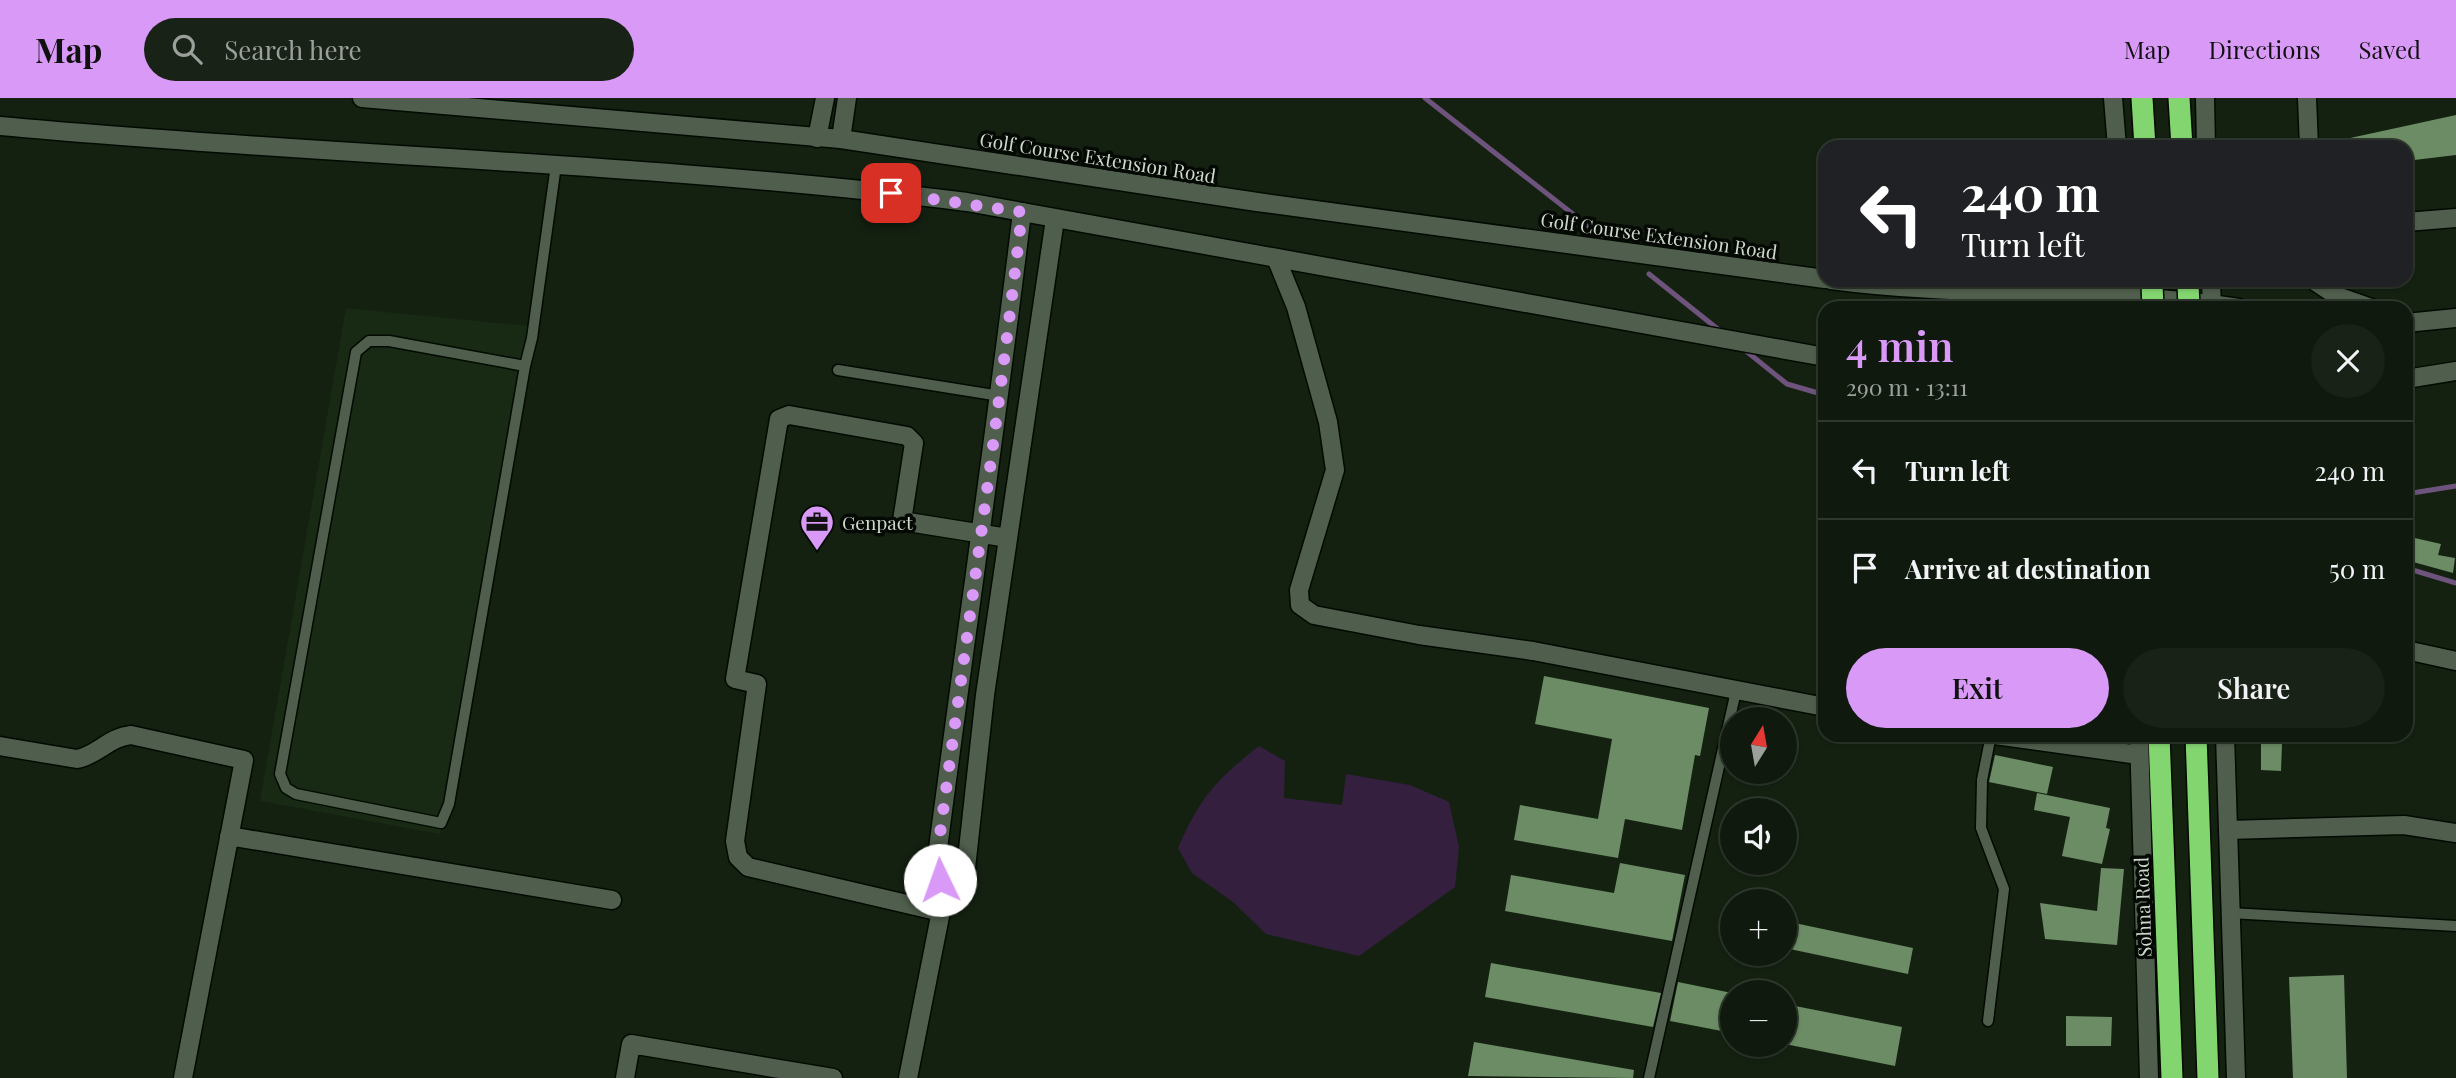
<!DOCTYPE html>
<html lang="en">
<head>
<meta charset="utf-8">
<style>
	:root { --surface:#0f190d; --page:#182216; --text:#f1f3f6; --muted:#9ba09d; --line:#2f382e; --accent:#d99af7 }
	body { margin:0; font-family:"Playfair Display",serif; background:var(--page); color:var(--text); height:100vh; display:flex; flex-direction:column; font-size:26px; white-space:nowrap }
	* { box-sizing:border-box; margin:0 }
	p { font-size:23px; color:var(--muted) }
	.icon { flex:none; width:38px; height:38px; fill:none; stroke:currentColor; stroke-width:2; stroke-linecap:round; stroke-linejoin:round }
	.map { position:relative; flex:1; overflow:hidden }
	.drawer { position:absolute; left:1818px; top:203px; width:595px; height:441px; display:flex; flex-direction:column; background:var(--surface); border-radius:21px; box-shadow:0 2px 5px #0004,0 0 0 2px var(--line) }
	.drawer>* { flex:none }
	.guide { position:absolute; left:1818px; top:42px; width:595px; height:147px; border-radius:21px; box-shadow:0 2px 5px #0004,0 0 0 2px var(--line); background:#202124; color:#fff; overflow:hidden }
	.needle { width:46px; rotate:11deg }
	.fabs { position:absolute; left:1720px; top:609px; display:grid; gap:14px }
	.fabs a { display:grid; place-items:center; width:77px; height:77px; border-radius:50%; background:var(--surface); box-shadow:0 2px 5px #0004,0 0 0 2px var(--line); font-size:35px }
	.pin { position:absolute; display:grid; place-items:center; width:60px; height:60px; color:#fff; margin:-30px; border-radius:14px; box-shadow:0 4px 10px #0006 }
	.me { position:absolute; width:77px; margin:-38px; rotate:357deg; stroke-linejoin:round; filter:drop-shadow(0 0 5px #0008) }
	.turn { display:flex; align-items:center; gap:24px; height:147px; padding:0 28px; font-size:32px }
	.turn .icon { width:91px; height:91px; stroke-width:2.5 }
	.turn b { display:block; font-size:49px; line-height:60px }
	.round { display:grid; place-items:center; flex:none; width:74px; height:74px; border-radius:37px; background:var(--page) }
	.overview { display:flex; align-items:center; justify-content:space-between; height:119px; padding:0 28px }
	h1 { font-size:42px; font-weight:600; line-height:52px; color:var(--accent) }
	.button { display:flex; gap:14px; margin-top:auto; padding:14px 28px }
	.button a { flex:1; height:80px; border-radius:42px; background:var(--accent); color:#111; font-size:28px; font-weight:600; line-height:80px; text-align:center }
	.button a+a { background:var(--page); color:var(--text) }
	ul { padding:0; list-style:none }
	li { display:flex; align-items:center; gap:21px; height:98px; padding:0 28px; border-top:2px solid var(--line) }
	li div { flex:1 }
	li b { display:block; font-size:26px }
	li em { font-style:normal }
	header { display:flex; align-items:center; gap:42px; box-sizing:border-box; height:98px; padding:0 35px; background:var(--accent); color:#111 }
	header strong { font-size:33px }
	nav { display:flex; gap:38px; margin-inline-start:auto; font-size:24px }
	.search { width:490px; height:63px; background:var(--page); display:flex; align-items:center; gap:18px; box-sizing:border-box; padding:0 24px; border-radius:38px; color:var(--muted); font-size:26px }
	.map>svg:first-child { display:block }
	.built { fill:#182914 }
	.green { fill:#341f3e }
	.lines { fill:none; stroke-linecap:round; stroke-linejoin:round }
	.stream { stroke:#6e537c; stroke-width:5 }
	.building { fill:#6b8c64 }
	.lane-casing { stroke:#020a01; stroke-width:13 }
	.street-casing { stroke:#020a01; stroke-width:21 }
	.secondary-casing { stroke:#020a01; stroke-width:21 }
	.highway-casing { stroke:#020a01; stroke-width:24 }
	.lane { stroke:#505f4d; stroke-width:10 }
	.street { stroke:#505f4d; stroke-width:18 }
	.secondary { stroke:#505f4d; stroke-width:18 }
	.highway { stroke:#83d570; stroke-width:21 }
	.highway-bridge-casing { stroke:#020a01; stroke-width:24; stroke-linecap:butt }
	.highway-bridge { stroke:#83d570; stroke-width:21 }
	.route { stroke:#d99af7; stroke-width:12; stroke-dasharray:0 21.6 }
	.labels { text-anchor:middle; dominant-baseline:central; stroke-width:7; stroke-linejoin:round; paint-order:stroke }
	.street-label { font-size:19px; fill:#cfd8cd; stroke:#040904 }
	.poi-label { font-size:19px; fill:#cfd8cd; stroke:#040904; text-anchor:start }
</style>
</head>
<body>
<header>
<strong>Map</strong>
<div class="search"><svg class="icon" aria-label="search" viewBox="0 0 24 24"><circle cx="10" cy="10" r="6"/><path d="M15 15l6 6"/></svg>Search here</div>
<nav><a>Map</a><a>Directions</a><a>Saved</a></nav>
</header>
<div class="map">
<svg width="2456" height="980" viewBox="0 0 2456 980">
	<rect width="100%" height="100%" fill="#142111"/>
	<!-- built -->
	<path class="built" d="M346,210L529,228L440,736L260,703Z"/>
	<!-- green -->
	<path class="green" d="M1259,648L1285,663L1284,700L1342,707L1346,676L1410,687L1449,704L1459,749L1455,789L1359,858L1266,836L1233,804L1192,775L1178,750C1200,699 1216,682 1259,648Z"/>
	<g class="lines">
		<!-- stream -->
		<path class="stream" d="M1425,0L1606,142
			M1649,176L1719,232
			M1746,253L1787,286L1825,297
			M2406,396L2456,388
			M2406,470L2456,485"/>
	</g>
	<!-- building -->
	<path class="building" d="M2456,17V57L2406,63V49H2341V42Z
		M2406,438L2441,446L2438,457L2455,460L2453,475L2406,462Z
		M1544,578L1709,610L1700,658L1695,657L1682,732L1625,721L1618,760L1514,742L1520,707L1598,721L1612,641L1535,626Z
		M2261,646H2282L2281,673L2261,672Z
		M1995,657L2053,669L2047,696L1989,684Z
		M2037,695L2110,710L2106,730L2110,731L2102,766L2062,758L2070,719L2034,712Z
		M1620,765L1685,777L1672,843L1505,813L1511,777L1614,795Z
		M2101,770L2124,771L2117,847L2045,841L2040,805L2097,813Z
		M1785,823L1913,850L1908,876L1785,850Z
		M1491,865L1661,895L1653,929L1485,899Z
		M2344,877L2347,980H2293L2289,879Z
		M1678,884L1732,895V935L1670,923Z
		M1785,906L1902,929L1895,968L1785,946Z
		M2066,918L2112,919L2111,948H2066Z
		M1474,944L1634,972L1633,980L1468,978Z"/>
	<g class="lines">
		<!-- lane casing -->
		<g class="lane-casing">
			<path id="lane" d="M525,268L389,243H369L356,254L280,676L286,690L296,696L441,725L449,706L525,268L532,240L556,67
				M838,272L1000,298
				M2230,815L2456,828
				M1988,923L2004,791L1981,730L1982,682L1991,637
				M1649,980L1736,593"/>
		</g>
		<!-- street casing -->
		<g class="street-casing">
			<path id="street" d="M2307,0L2309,49
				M817,40L825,0
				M841,41L847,0
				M2406,124L2456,120
				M1276,160L1296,209L1328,324L1335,372L1299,492L1300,507L1314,517L1419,537L1533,553L1825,609
				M2406,552L2456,563
				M1995,637L2139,657
				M0,648L77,661C98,657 109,639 131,637L244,662L183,980
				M2228,732L2404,727L2456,735
				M229,738L612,802
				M944,798L966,770L985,597L1055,121
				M941,814L748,769L738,759L735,743L757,586L735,581L779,321L789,317L907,338L914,345L902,423L1008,440
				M625,980L631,946L833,980
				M908,980L944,798L936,766C964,549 996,332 1022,114"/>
		</g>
		<!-- secondary casing -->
		<g class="secondary-casing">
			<path id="secondary" d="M362,0L841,41L1257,104L1825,181
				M2113,0L2117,49
				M2205,0L2206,49
				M0,28C322,58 646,64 967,104L1825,259
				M1831,182C1966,200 2104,189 2239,210
				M2124,182V210
				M2211,182L2212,210
				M2313,182L2337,198L2371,210
				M2406,225L2456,220
				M2406,281L2456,273
				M2139,637L2149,980
				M2225,637L2236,980"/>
		</g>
		<!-- highway casing -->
		<g class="highway-casing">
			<path id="highway" d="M2142,0L2145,49
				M2179,0L2182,49
				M2159,637L2172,980
				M2196,637L2208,980"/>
		</g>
		<!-- lane -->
		<use href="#lane" class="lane"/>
		<!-- street -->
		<use href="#street" class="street"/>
		<!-- secondary -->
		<use href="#secondary" class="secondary"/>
		<!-- highway -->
		<use href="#highway" class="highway"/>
		<!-- highway-bridge casing -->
		<g class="highway-bridge-casing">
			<path id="highway-bridge" d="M2188,185L2189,210
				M2152,186L2153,210"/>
		</g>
		<!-- highway-bridge -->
		<use href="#highway-bridge" class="highway-bridge"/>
	</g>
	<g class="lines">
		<!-- route -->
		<path class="route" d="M891,95L1022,114C997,332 965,549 936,766L940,782"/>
	</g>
	<!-- icons -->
	<defs>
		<g id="office-pin" transform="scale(1.75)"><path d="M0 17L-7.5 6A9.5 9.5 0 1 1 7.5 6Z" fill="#d99af7" stroke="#040904"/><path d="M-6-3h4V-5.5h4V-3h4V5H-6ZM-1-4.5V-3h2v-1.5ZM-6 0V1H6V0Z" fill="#111"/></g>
	</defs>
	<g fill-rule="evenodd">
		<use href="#office-pin" x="817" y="424"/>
	</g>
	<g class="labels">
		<!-- street labels -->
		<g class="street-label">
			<text transform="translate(1098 59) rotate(9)">Golf Course Extension Road</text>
			<text transform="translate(1659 137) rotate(8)">Golf Course Extension Road</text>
			<text transform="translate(2142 809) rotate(-92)">Sohna Road</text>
		</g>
		<!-- poi labels -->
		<g class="poi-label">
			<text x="842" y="424">Genpact</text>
		</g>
	</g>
</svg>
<div class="fabs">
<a><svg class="needle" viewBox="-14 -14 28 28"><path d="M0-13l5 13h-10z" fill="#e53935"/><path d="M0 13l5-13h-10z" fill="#9ba09d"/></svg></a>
<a><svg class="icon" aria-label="sound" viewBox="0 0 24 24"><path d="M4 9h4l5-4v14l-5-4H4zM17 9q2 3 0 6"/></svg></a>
<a>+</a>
<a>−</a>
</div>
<div class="pin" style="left:891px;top:95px;background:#d93025"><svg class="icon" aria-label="arrive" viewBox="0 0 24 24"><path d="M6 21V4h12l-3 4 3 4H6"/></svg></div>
<svg class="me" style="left:940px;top:782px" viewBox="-20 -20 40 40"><circle r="19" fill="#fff"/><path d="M0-13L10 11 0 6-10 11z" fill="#d99af7"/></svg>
<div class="guide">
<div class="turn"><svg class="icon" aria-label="left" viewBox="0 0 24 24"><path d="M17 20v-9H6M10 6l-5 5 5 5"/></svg><div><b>240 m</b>Turn left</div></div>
</div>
<section class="drawer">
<div class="overview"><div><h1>4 min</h1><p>290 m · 13:11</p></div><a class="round"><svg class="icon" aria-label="close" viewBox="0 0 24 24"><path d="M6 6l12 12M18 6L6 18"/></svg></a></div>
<ul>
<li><svg class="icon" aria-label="left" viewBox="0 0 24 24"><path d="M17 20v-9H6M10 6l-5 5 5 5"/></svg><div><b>Turn left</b></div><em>240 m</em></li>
<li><svg class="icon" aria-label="arrive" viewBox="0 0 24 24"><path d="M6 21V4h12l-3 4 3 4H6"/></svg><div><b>Arrive at destination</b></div><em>50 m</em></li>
</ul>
<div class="button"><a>Exit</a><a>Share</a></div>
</section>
</div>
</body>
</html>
